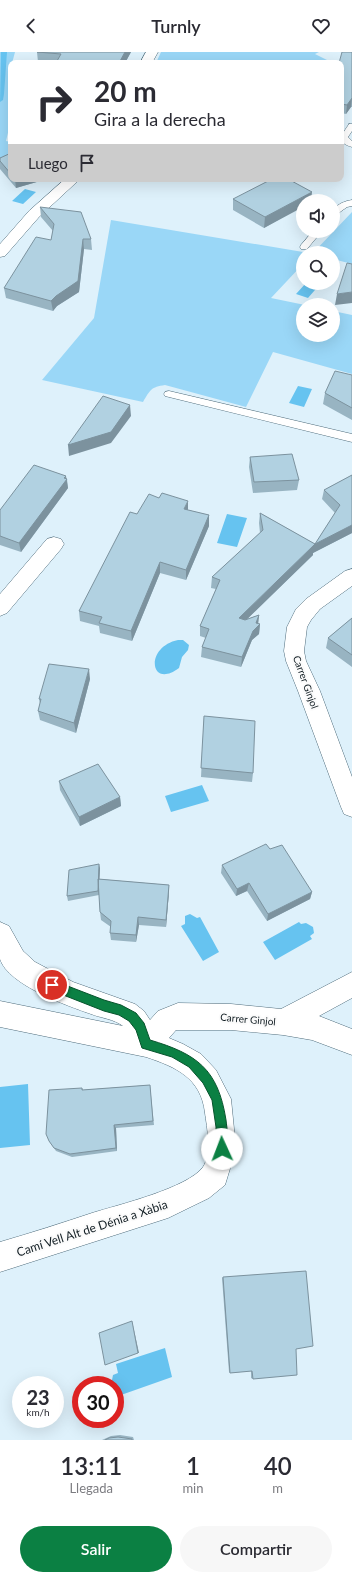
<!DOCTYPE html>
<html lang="es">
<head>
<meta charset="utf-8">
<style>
	:root { --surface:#fff; --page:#f7f7f7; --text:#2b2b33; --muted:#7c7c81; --accent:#0b8043 }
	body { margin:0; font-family:Lato,sans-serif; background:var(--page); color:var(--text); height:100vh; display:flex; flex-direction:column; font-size:15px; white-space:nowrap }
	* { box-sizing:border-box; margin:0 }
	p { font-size:13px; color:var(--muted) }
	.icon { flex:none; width:22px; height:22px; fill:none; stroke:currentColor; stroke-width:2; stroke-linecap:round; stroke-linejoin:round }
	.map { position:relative; height:1388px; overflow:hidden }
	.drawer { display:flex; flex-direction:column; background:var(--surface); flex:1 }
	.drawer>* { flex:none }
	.hud { position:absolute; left:8px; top:8px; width:336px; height:122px; border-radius:8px; box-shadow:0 4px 16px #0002; background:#fff; color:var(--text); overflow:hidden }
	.fabs { position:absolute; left:296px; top:142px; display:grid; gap:8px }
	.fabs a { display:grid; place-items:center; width:44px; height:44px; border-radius:50%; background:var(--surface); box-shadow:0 4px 16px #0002; font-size:20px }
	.speed { position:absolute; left:12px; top:1324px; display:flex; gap:8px; font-size:20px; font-weight:700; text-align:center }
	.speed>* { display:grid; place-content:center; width:52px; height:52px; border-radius:50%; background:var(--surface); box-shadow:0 4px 16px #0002; line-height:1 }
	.speed small { font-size:10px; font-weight:400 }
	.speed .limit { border:6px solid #d22; background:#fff; color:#111 }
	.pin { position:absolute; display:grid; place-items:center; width:34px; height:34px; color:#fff; margin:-17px; border:2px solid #fff; border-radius:50%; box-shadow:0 1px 4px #0007 }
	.me { position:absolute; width:44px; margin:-22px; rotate:358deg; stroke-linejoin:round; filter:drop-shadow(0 0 3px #0008) }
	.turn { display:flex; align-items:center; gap:14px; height:84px; padding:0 20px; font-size:18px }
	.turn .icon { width:52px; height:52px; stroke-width:2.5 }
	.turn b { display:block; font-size:28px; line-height:34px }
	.then { display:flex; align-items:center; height:38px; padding:0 20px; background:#0003; gap:8px; font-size:15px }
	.eta { display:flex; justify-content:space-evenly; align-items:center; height:68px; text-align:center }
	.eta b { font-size:24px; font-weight:600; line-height:28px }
	.cta { display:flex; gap:8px; margin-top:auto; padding:8px 20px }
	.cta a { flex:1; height:46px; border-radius:24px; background:var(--accent); color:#fff; font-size:16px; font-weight:600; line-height:46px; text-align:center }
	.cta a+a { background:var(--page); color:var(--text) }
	header { display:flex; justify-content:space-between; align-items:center; height:52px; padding:0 20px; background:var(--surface); font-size:18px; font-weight:600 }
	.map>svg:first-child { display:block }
	.green { fill:#9ad7f7 }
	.water { fill:#66c3f0 }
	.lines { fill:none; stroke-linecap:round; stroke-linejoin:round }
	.stream { fill:#66c3f0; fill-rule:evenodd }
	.lane-casing { stroke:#4f6c7b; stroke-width:1 }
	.street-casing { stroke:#4f6c7b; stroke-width:1 }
	.lane { fill:#fff; fill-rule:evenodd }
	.street { fill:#fff; fill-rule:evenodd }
	.wall { fill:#98b4c2 }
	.shaded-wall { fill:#7c929e }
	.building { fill:#b1d1e1; stroke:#7c929e }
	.route { fill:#0b8043; stroke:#07532c }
	.labels { text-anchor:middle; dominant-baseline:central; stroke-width:4; stroke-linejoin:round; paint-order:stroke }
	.street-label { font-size:10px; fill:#101c22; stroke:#fbfbfb }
	.near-street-label { font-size:12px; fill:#101c22; stroke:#fbfbfb }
</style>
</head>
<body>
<header><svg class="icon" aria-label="back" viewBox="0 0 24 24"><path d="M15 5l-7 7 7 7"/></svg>Turnly<svg class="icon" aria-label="heart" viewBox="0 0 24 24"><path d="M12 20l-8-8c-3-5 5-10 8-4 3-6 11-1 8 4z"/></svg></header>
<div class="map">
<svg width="352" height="1388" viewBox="0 0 352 1388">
	<rect width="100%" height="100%" fill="#def1fb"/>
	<!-- green -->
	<path class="green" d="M0,0H15L9,23L11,24V68L6,89L11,90V107L0,113Z
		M161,0H319L315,2L333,11H156Z
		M352,160V212L333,207V201H313Z
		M111,168L309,201H303V212L271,246L305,253H303V283H333V259L352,263V322L273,300L246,355L165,333C151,335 150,338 143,350L42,328L94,266Z"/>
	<!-- water -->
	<path class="water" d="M25,137L36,140L23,152L12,149Z
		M306,231H321L308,246L296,242Z
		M298,334L312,337L304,355L289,351Z
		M227,462L247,466L237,495L217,491Z
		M178,588H183L189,593L188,598L182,605L179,616C150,638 144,595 178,588Z
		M202,733L209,749L171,760L165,744Z
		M190,862L197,866L200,865L219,900L203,909L181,874L185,872V864Z
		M299,870L301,872L306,871L313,875L314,881L310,884L312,887L275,908L263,890Z
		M28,1032L30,1093L0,1096V1035Z
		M165,1296L172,1325L121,1343L119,1336L115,1337V1333H111L113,1323L118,1321L116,1312Z"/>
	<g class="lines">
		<!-- stream -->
		<path class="stream" d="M1,0H7L4,42L3,48L0,50Z"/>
		<!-- lane casing -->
		<g class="lane-casing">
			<path id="lane" d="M349,72H352V79L348,85L352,89V95C335,90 342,83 349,72Z
				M352,148V154L347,155L333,165V157C339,152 344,149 352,148Z
				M313,179H322L307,197H301L300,195L301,193Z
				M169,339L352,382V390L165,344L164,342L165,340Z"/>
		</g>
		<!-- street casing -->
		<g class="street-casing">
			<path id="street" d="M146,0H158L152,11H140Z
				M65,127H80L39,165L5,204L0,205V192L29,159Z
				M54,485L61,487L64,492L61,497L7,561L0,564V542L47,487Z
				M352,517V534L320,557L311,568L307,575L304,599L306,609L320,639L352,725V765L344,762L341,755L298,639L286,609L284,599L287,575L296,557L306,547L345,519Z
				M0,870L9,874L23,899L35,910L73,930L135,952L144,959L150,968L158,959L178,951L231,952L281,957L352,920V946L319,964L352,977V1003L312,988L283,983L231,978H176L169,986L183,992L201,1002L216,1018L231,1047L236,1097L225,1133L209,1146L168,1166L0,1220V1190C31,1181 62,1171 92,1161C118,1153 188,1136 203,1115C212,1102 207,1075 205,1061C201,1026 176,1015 146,1005L0,975V949L123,974C114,967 101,966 91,962C68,954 8,933 0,907C0,899 0,880 0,870Z"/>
		</g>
		<!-- lane -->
		<use href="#lane" class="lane"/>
		<!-- street -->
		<use href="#street" class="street"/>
	</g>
	<!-- wall -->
	<path class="wall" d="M37,0H131L125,11H57L38,10Z
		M352,0V55H351L346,62L341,61V11Z
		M11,101V127H47L16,136L0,117V106Z
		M233,147L311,149L264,176L233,158Z
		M40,155L91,187L92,198L84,197L79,240L57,254L53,259L6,246L4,236L51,188L53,179L41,165Z
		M352,323V368L323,352L325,341Z
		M250,405L299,428L297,438L253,441L249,415Z
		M352,423V481L313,501V503L247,567L259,563L258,572H260L259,582L252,588L241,615L201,605L202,595L206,586L200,584V574L216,537L211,536L212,525L260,481L259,471L260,461L315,492L335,461L322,447L324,438Z
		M66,427H67L68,436L21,500L0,493V458Z
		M188,458L209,463V474L186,528L160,521L132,589L100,581L99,574L80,569L79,559L137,462Z
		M352,566V615L326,596L328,586Z
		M90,627L76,681L40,668L38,659L40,652L39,647Z
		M204,664L253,721L252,730L201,725Z
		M59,729L120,745L121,754L80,774L60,738Z
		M270,797L312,840L310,847L267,869L247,839L236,844L221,821L222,813Z
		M100,816L99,827L169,833V840L166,875L139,873L136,890L111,888L110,881L111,875L101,868L100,860L99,843L68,849L67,844Z
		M150,1033L154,1073L116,1076L117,1099L72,1105L56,1099L49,1089L82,1036L83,1038Z
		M223,1225L296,1297L253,1327L251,1326V1319L230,1321L229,1320L222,1226Z
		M120,1383L133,1385L134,1388H102L111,1384Z"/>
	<!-- shaded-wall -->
	<path class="shaded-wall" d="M125,0H131L125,11H119Z
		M352,46L351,55L346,62L347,53Z
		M15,127H47L16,136Z
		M312,140L311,149H303V155L264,176L265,165Z
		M83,187L84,197L79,240L57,254L53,259L51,249Z
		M352,240V251L335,253L337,242Z
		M130,353L131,364L111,391L69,404L68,393Z
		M66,424L68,436L21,500L19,491Z
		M188,449V459L184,457Z
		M209,463V474L186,528V518Z
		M352,473V481L313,501V503L238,576L239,566L315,492Z
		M160,510V521L132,589L131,579Z
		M259,563L258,573L260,572L259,582L252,588L241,615L242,605Z
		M89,617L90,627L76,681L74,671Z
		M120,745L121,754L80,774L79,765Z
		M99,812L100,816L99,843L98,839Z
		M249,831L247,839L236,844L237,837Z
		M169,833V840L166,875V868Z
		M312,840L310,847L267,869L268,862Z
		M138,865L139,873L136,890V883Z
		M114,1073L116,1076L117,1099L116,1096Z
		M132,1269L139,1301H138Z"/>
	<!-- building -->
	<path class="building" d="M37,0H125L119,11H66L57,9L61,2Z
		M342,0H352V46L347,53L341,52V11H339Z
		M11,101V122L0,109V106Z
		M272,127H288L312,140L265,165L233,147Z
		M40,155L81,160L91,187H83L78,229L56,244L51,249L4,236L36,185L51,188L54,172Z
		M347,211L352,212V240L337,242Z
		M335,319L352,323V356L325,341Z
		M103,344L130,353L111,380L68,393Z
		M292,402L299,428L254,430L250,405Z
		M34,413L66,424L64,426L67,427L19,491L0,484V458Z
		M352,423V473L315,492L340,453L324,438Z
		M162,441L188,449L184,457L209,463L186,518L160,510L131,579L99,571L102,565L79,559L130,460L137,462L149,442L159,446Z
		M260,461L315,492L239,566L245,568L259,563L256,571L260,572L253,579L242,605L202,595L209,577L200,574L220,528L212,525L263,478Z
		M352,566V603L328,586Z
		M49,612L89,617L74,671L38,659L41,647H39Z
		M204,664L255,669L253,721L201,716Z
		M98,712L120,745L79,765L59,729Z
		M266,792L270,797L282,793L312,840L268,862L249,831L237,837L222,813Z
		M99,812L98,839L67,844L69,818Z
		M98,827L169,833L166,868L138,865L136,883L110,881L111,869L100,860Z
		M150,1033L153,1069L114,1073L116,1096L70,1102L54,1096L49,1089L46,1082L49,1038L82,1036V1038Z
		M306,1219L313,1294L296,1297L297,1323L253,1327L252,1319L230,1321L223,1225Z
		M132,1269L138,1301L105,1313L99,1281Z
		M118,1385L132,1387V1388H105L109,1386Z"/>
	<!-- route -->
	<path class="route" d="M52,928L104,948L121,953L136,961L144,971L150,988C197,1002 218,1017 226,1068C227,1078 230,1092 226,1101L222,1103L218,1101L216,1097V1075L212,1048L203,1031L189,1015L172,1005L142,996L136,978L129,969L119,963L104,959L48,937L47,933L48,929Z"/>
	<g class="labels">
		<!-- street labels -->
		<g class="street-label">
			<text transform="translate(306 630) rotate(70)">Carrer Ginjol</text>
			<text transform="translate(248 967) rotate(5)">Carrer Ginjol</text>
		</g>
		<!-- near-street labels -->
		<g class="near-street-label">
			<text transform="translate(92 1176) rotate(-18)">Camí Vell Alt de Dénia a Xàbia</text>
		</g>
	</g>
</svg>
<div class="fabs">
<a><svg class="icon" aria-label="sound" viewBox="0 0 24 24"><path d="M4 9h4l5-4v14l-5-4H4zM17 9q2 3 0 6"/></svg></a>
<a><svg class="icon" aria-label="search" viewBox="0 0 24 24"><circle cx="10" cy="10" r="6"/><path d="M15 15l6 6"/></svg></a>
<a><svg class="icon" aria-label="layers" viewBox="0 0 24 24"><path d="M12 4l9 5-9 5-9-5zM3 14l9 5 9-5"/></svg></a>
</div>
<div class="speed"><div>23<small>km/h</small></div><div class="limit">30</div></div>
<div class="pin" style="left:52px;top:933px;background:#d93025"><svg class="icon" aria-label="arrive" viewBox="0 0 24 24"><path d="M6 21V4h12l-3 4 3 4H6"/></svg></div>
<svg class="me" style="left:222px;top:1097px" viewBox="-20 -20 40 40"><circle r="19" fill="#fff"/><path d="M0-13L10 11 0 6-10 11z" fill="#0b8043"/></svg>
<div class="hud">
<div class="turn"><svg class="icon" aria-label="right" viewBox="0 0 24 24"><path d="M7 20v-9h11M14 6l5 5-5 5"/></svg><div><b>20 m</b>Gira a la derecha</div></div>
<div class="then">Luego<svg class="icon" aria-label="arrive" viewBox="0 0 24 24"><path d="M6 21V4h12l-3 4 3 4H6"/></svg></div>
</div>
</div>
<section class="drawer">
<div class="eta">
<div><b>13:11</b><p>Llegada</p></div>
<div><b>1</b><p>min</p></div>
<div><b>40</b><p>m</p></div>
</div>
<div class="cta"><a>Salir</a><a>Compartir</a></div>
</section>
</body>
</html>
